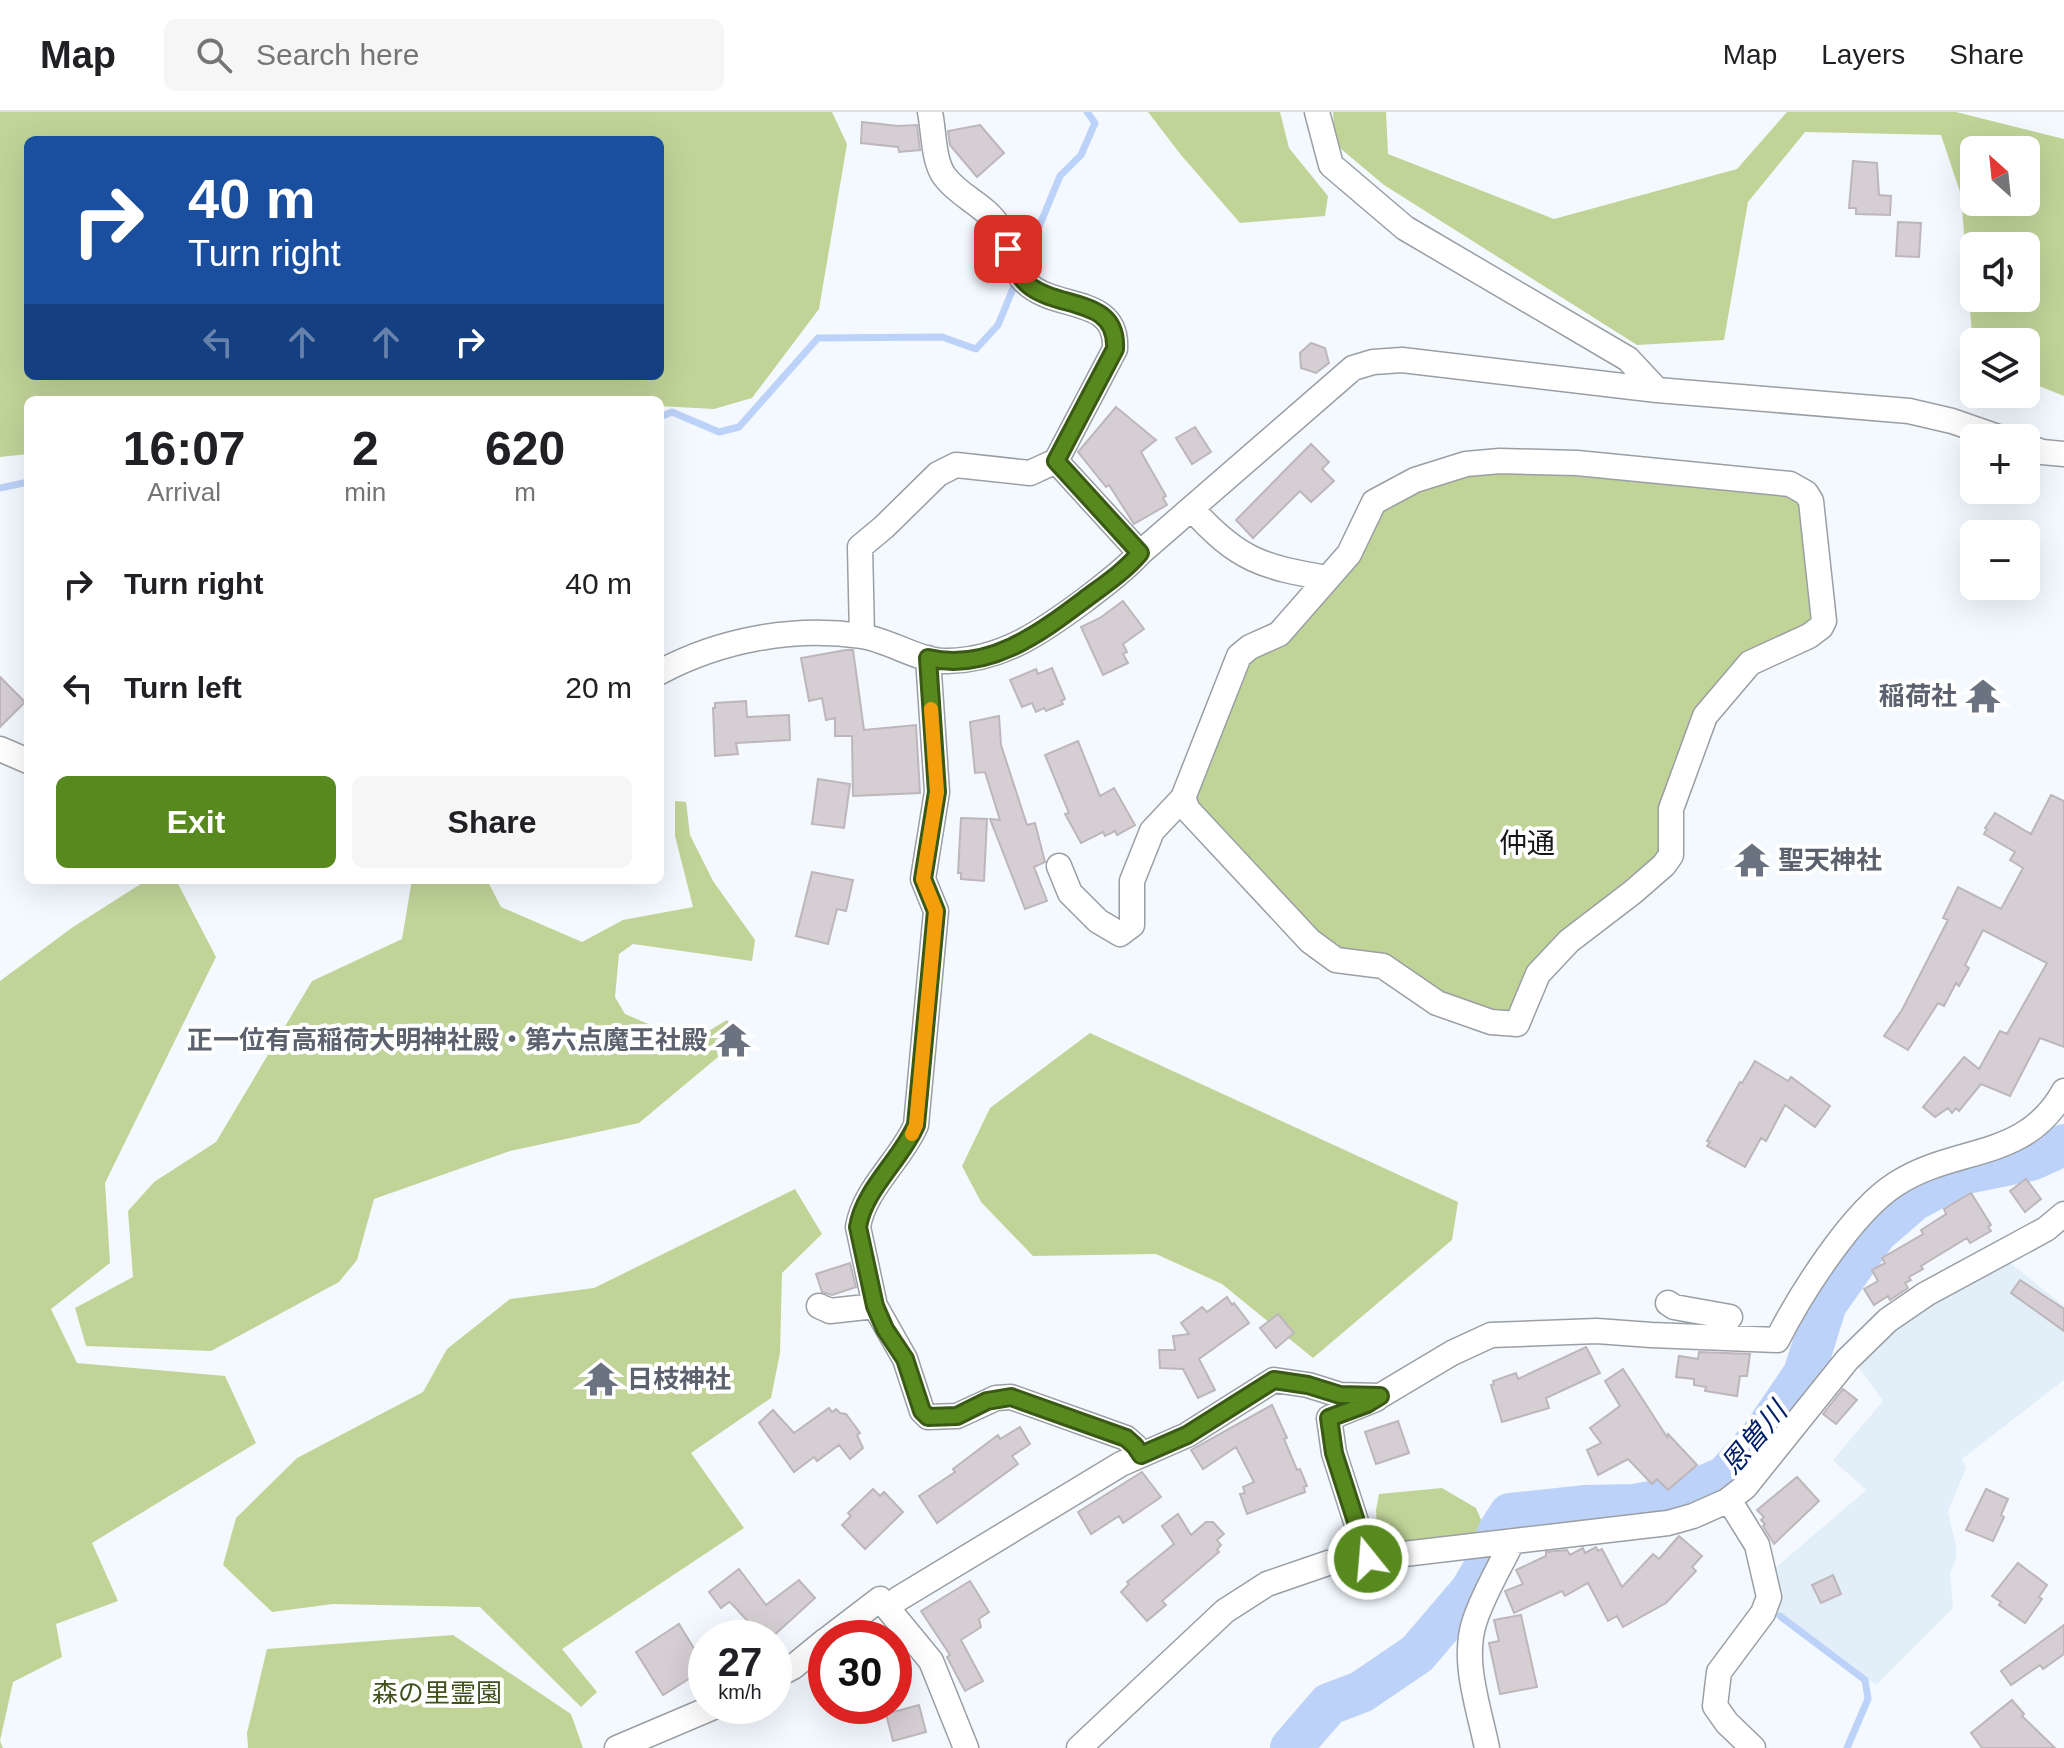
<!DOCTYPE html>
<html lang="en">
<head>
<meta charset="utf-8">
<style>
	:root { --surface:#fff; --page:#f6f6f6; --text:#202124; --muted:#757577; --line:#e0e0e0; --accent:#57891e }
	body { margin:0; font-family:Helvetica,"Noto Sans JP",sans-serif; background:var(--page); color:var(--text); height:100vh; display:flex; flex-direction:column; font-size:30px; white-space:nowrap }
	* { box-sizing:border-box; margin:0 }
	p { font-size:26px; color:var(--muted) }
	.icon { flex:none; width:44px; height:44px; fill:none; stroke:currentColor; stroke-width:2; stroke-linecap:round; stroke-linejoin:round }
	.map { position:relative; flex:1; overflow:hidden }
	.side { position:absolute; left:24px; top:284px; width:640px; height:488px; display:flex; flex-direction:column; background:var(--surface); border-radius:12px; box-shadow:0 8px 32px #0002 }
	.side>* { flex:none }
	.banner { position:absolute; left:24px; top:24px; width:640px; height:244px; border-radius:12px; box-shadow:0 8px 32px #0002; background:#1a4fa0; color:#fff; overflow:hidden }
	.needle { width:52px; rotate:333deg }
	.tools { position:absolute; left:1960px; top:24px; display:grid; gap:16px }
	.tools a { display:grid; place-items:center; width:80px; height:80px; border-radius:12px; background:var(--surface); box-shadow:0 8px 32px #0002; font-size:40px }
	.speed { position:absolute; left:688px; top:1508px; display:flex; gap:16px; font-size:40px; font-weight:700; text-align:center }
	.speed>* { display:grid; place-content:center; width:104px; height:104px; border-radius:50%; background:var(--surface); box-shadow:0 8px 32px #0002; line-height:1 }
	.speed small { font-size:20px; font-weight:400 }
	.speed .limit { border:12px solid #d22; background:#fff; color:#111 }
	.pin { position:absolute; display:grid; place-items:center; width:68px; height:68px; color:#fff; margin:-34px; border-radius:16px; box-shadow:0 4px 12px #0006 }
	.me { position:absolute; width:88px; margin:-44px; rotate:343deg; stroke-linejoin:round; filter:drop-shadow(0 0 6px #0008) }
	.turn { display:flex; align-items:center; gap:28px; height:168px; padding:0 32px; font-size:36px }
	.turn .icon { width:104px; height:104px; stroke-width:2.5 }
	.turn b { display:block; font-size:56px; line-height:68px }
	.lanes { display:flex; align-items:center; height:76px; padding:0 32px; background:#0003; justify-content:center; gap:40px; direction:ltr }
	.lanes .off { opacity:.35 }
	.eta { display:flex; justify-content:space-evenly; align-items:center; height:136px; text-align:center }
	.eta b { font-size:48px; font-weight:600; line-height:56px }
	.cta { display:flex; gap:16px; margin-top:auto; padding:16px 32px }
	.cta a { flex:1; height:92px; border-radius:12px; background:var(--accent); color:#fff; font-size:32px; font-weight:600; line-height:92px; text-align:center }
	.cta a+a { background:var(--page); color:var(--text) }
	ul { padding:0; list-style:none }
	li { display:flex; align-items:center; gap:24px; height:104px; padding:0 32px }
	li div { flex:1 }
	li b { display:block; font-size:30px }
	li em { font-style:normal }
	header { display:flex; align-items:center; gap:48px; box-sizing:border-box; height:112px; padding:0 40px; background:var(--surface); border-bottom:2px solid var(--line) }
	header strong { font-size:38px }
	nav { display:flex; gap:44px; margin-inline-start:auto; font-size:28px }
	.search { width:560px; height:72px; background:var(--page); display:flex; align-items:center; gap:20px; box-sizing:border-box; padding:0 28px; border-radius:12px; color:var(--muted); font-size:30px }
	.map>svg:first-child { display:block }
	.built { fill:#e2eef8 }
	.green { fill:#c0d498; fill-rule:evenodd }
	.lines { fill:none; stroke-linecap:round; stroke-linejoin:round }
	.stream { stroke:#bdd2f9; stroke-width:7 }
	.river { stroke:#bdd2f9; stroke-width:42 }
	.building { fill:#d5ced3; stroke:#bdb6bb; stroke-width:2 }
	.minor-casing { stroke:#9a9fa4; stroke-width:27 }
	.minor { stroke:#fff; stroke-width:24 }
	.route-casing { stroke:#395914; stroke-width:20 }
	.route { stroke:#57891e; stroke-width:14 }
	.slow { stroke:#f59e0b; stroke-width:14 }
	.labels { text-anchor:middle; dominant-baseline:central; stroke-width:8; stroke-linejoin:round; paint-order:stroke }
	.worship-label { font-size:26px; font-weight:bold; fill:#5b616d; stroke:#fff; text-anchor:end }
	.park-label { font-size:26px; fill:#41501c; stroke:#fff }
	.neighbourhood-label { font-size:28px; fill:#16181a; stroke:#fff }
	.water-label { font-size:28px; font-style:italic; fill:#022067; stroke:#fff }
</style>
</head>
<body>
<header>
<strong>Map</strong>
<div class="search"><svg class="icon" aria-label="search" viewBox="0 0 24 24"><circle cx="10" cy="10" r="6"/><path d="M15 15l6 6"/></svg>Search here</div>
<nav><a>Map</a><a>Layers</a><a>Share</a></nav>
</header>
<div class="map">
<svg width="2064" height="1636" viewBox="0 0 2064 1636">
	<rect width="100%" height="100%" fill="#f3f9ff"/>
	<!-- built -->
	<path class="built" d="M2009,1150L2064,1194V1268L1962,1347L1966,1356L1948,1400L1956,1434V1447L1950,1461L1953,1496L1876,1573L1774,1498V1457L1866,1378L1833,1348L1883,1289L1857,1253L1913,1202Z"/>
	<!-- green -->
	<path class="green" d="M0,0H832L847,32L819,197L752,286L714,297L660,294V288H28V342L0,345ZM660,28V264H28V28Z
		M1148,0H1280L1289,36L1328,84L1325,104L1240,111L1181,43Z
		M1333,0H1386L1388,42L1554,107L1737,57L1787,0H1956L2064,27V284L2026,269V230H1974V248L1961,83L1941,23L1805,20L1748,90L1724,228L1637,233L1384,73L1335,32ZM1974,38H2026V90H1974ZM1974,134H2026V186H1974Z
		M1488,359L1782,376L1797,381L1807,400L1819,509L1700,597L1660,747L1506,905L1448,886L1338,840L1292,801L1198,691L1193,680L1249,549L1377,399L1444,369Z
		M675,689L686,690L690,723L713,769L755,828L752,849L633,832L619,842L615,885L625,902L690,930L727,908L731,914L715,929L718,945L639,1011L510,1039L374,1087L357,1148L339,1170L211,1239L86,1234L75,1196L133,1165L128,1099L154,1070L216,1030L312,869L402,827L412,768H487L501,795L582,830L623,808L693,795L675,724Z
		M147,768H176L216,845L105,1071L110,1151L51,1197L77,1251L225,1264L256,1331L92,1431L118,1489L56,1512L62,1545L13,1570L0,1629L3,1636H0V869L73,815Z
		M1090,921L1458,1090L1452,1128L1313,1246L1222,1172L1156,1142L1033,1144L981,1090L962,1054L990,996Z
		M795,1077L822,1122L782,1161L780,1241L771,1286L691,1341L744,1416L562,1537L597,1580L581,1595L480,1495L333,1492L272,1500L223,1453L236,1406L297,1346L423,1280L447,1237L510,1187L594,1176Z
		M1442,1376L1476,1396L1487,1421L1378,1432L1376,1398L1379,1382Z
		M453,1523L571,1602L583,1636H248L247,1621L267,1537Z"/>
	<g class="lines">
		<!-- stream -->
		<path class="stream" d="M1022,156L1060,64L1081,43L1095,11L1087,0
			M660,305L672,300L719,320L739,315L818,226L942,225L976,237L998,213L1017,167
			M0,376L28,370
			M1780,1504L1865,1568L1868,1587L1847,1636"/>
		<!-- river -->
		<path class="river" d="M1291,1636L1329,1592L1361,1580L1417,1542L1470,1480L1485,1455L1499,1419L1510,1402L1586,1394L1634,1393L1679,1385L1725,1365L1761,1325L1804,1262L1826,1192L1876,1121L1914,1088L1962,1062L2031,1048L2064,1033"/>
	</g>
	<!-- building -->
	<path class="building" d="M862,10L898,14L917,13L920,38L899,40L898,35L861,31Z
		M980,13L1004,41L977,65L950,33L948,19Z
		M1853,49L1877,51L1879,83L1891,84L1890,103L1856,102V96H1849Z
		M1898,110L1921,111L1919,145L1896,144Z
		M1311,231L1325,236L1329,251L1316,261L1301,256L1300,241Z
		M1116,295L1156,328L1141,340L1166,384L1163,386L1167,393L1134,412L1109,373L1106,375L1078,340Z
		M1195,315L1211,340L1192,352L1176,326Z
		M1311,332L1329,350L1322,357L1334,369L1311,390L1300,379L1253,426L1236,408Z
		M1123,489L1144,517L1123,532L1127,540L1123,542L1128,551L1103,563L1081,515L1100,506Z
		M846,538H853L864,618L916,613L920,681L853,684L852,624H835V606L826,608L822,586L809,589L801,546Z
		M1052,556L1065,587L1061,589L1063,592L1046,599L1044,596L1036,600L1032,591L1022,595L1010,568L1036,557L1038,562Z
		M0,565L25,590L0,615Z
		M746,589L747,605L789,603L790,628L736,631L738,642L715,644L713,596H715V591Z
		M999,604L1001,633L1027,713L1035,711L1045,750L1034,755L1047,789L1025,797L990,707L1000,708L985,660L975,661L970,610Z
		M1078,629L1100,684L1114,676L1135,713L1117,723L1115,719L1105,724L1103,720L1081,731L1065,702L1069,701L1045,643Z
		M818,667L850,672L844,716L812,712Z
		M2051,683L2064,689V935L2040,926L2010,984L1981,972L1959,999L1956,996L1952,1001L1948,996L1935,1005L1923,995L1964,945L1979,957L2000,919L2007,922L2047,851L1983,818L1965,853L1969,856L1959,874L1956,871L1944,894L1938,891L1908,938L1884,924L1902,898L1948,808L1943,806L1958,775L2001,797L2023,756L2010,748L2015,740L1984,722L1987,717L1985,716L1995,701L2031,722Z
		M961,706L987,707L984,769L961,767V761H958Z
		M812,760L853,768L846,799L837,797L828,832L796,824Z
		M1755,949L1788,969L1791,965L1830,994L1815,1015L1785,993L1766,1029L1761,1026L1745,1055L1707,1034L1710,1030L1707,1029L1740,970L1742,971Z
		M2026,1067L2041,1087L2025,1100L2010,1079Z
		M1971,1081L1991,1113L1988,1115L1991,1119L1970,1131L1967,1126L1921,1154L1923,1157L1909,1165L1911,1168L1905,1171L1908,1176L1890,1188L1888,1184L1874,1193L1864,1177L1878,1169L1872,1158L1885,1151L1882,1146L1923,1122L1921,1118L1946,1102L1944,1097Z
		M850,1151L856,1175L832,1183L822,1180L816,1162Z
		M2020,1168L2064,1197V1219L2011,1181Z
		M1227,1185L1232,1193L1234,1191L1249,1211L1199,1247L1215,1278L1198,1286L1183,1257L1160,1256L1159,1238H1175L1173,1224L1189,1222L1181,1211L1202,1195L1207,1200Z
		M1278,1202L1294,1221L1276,1236L1260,1216Z
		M1586,1235L1600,1261L1546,1286L1549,1296L1502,1310L1491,1273L1494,1272L1493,1269L1516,1261L1518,1267Z
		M1699,1240L1750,1242L1747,1264H1740L1737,1284L1705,1279L1706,1275L1694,1273V1267L1676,1265L1679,1244L1698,1247Z
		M604,1253L615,1270L598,1281L587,1264Z
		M1623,1257L1667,1325L1668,1322L1697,1353L1668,1378L1657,1367L1652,1372L1628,1347L1598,1363L1587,1338L1601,1331L1590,1316L1620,1294L1605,1269Z
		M1843,1277L1857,1288L1836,1312L1823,1302Z
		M1272,1293L1287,1326L1284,1327L1297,1358L1300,1357L1307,1374L1304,1375L1305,1380L1247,1402L1240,1382L1245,1381L1243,1375L1254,1370L1236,1335L1203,1357L1191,1338Z
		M829,1296L832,1300L836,1297L840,1301L846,1302L860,1321L857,1323L863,1336L850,1347L839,1333L817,1349L814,1345L794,1360L759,1311L773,1298L794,1321Z
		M1398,1309L1409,1341L1376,1352L1365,1320Z
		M1020,1315L1030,1332L1012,1344L1018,1352L937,1411L919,1384L955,1360L953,1357L998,1323L1000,1327Z
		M1142,1360L1161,1385L1123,1411L1119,1404L1091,1422L1078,1400Z
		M1797,1365L1819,1389L1774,1432L1763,1414L1765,1412L1761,1408L1764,1405L1757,1398Z
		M873,1377L880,1384L884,1380L903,1400L865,1437L842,1413L851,1404L848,1401Z
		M1986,1377L2008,1387L2001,1403L2004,1405L1993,1429L1966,1418Z
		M1178,1402L1191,1423L1206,1410H1213L1224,1422L1217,1428L1221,1433L1217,1438L1219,1440L1162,1489L1166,1493L1147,1509L1121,1480L1129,1472L1127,1470L1174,1432L1162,1414Z
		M1679,1424L1702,1444L1692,1455L1696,1459L1666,1491L1623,1515L1617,1504L1608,1509L1588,1471L1565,1484L1562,1479L1514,1501L1505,1479L1523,1472L1516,1458L1546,1444V1440L1567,1438L1570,1443L1583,1436L1585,1441L1596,1435L1598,1439L1602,1437L1622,1475L1653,1442L1659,1447Z
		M2018,1451L2047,1473L2039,1485L2042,1487L2025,1511L1999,1493L2001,1490L1992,1484Z
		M739,1457L766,1493L799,1468L815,1486L771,1526H763L732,1492L729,1490L721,1496L709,1480Z
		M1833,1463L1841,1482L1821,1491L1812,1473Z
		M970,1469L989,1500L979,1507L981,1515L961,1528L983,1569L965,1579L947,1545L950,1543L921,1499Z
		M1521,1503L1537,1575L1500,1582L1489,1531L1499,1529L1494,1508Z
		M679,1512L706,1556L663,1583L636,1540Z
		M2064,1513V1542L2043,1557L2040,1553L2011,1573L2001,1559Z
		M2012,1588L2024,1602L2022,1604L2055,1636H1982L1971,1621Z
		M919,1593L926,1620L893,1629L886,1602Z"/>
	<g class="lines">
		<!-- minor casing -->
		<g class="minor-casing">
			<path id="minor" d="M1317,0L1331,53L1405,116L1628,247L1657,278
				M2026,334L2042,340L2064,342
				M1056,349L1140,441
				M1500,349L1577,351L1790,372L1806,381L1811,389L1824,509L1821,515L1809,524L1750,551L1705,604L1671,697V743L1664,753L1633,780L1569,829L1538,862L1517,912L1491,910L1437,891L1383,854L1336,848L1310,829L1188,698L1183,686L1239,544L1250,535L1279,522L1349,442L1374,390L1415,368L1466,352Z
				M1192,397C1238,448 1262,455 1327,466
				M862,524L860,435L884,415L938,362L956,353L1030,361L1056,349L1115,237C1118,185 1060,198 1030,174C1011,160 1010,135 999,115C987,94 960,85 945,65C933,50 934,19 930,0
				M928,546L937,680L923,767L936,799L916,1013C901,1048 864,1077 858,1115L875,1194L905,1247L922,1299L928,1305L957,1304L996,1286L1011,1285L1126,1326L1135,1334L1141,1343
				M660,560C720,528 793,514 861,524C890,528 919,550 948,549C1003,548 1043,519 1085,488C1104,473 1124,459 1140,441L1353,256L1373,250L1402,248L1657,278L1909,299L1952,309L2001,326
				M0,637L28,649
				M1059,754L1070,781L1098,809L1120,822L1132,813V769L1152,719L1183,686
				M1668,1191L1674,1195L1730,1205
				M819,1194L830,1199L875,1194
				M1729,1388L1757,1433L1769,1485L1763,1501L1719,1560L1715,1594L1727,1611L1753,1636
				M1368,1447L1334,1341L1329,1306L1376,1287
				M889,1496L898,1487L1121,1352L1187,1323L1274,1268L1308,1273L1340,1283L1380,1284L1452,1241L1491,1223L1597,1219L1651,1223L1777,1228C1801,1181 1853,1099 1896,1072C1956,1033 2025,1050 2064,979
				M829,1526L880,1487L931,1549L966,1636
				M774,1565L793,1555L826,1528
				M617,1636L716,1594
				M1079,1636L1225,1499L1267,1472L1328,1451L1668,1411L1693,1404L1727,1389L1745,1375L1847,1248L1888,1208L1926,1182L2046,1117L2064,1102
				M1487,1636C1479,1596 1461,1548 1475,1508C1484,1481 1500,1455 1512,1430"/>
		</g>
		<!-- minor -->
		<use href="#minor" class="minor"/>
	</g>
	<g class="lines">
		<!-- route casing -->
		<g class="route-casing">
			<path id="route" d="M1008,137C1013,151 1018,166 1031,175C1061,197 1118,186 1115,237L1056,349L1140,441C1124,460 1104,473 1084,488C1039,522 988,560 928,546L937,680L923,767L936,799L916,1013C901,1048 864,1077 858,1115L875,1194L885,1217L905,1247L922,1299L928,1305L957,1304L987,1289L1011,1285L1126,1326L1135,1334L1141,1343L1187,1323L1274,1268L1308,1273L1340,1283L1380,1284L1367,1292L1329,1306L1334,1341L1368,1447"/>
		</g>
		<!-- route -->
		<use href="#route" class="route"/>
		<!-- slow -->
		<path class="slow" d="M912,1022L916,1013L936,799L923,767L937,680L931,597"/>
	</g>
	<!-- icons -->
	<defs>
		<g id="temple-bare" transform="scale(2.76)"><path d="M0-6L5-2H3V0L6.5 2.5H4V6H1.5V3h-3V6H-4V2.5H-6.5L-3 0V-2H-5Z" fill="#6b7280" stroke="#fff" stroke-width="2.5" paint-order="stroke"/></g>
	</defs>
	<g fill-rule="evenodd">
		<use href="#temple-bare" x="1983" y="584"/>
		<use href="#temple-bare" x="1752" y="748"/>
		<use href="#temple-bare" x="733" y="928"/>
		<use href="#temple-bare" x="601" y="1267"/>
	</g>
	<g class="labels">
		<!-- worship labels -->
		<g class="worship-label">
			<text x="1957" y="584">稲荷社</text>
			<text x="1778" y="748" text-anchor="start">聖天神社</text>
			<text x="707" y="928">正一位有高稲荷大明神社殿・第六点魔王社殿</text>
			<text x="627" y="1267" text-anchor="start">日枝神社</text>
		</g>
		<!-- park labels -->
		<g class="park-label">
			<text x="437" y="1581">森の里霊園</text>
		</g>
		<!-- neighbourhood labels -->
		<g class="neighbourhood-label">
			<text x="1527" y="731">仲通</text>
		</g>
		<!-- water labels -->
		<g class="water-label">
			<text transform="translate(1754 1326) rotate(-50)">恩曽川</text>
		</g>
	</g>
</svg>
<div class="tools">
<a><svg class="needle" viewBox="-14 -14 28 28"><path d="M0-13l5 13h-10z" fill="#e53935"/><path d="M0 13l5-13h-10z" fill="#757577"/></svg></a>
<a><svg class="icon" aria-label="sound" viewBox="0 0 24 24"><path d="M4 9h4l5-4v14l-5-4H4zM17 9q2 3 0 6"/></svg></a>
<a><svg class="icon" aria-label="layers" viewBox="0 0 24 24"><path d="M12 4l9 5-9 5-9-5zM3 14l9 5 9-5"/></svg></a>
<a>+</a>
<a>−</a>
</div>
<div class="speed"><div>27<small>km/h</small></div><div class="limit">30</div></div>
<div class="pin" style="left:1008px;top:137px;background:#d93025"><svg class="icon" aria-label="arrive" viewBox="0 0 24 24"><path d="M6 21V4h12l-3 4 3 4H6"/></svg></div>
<svg class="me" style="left:1368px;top:1447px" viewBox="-20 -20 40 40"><circle r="17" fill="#57891e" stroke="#fff" stroke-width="3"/><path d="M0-11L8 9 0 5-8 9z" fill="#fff"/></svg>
<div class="banner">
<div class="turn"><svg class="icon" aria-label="right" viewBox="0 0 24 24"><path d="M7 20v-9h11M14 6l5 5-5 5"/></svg><div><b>40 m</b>Turn right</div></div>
<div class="lanes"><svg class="icon off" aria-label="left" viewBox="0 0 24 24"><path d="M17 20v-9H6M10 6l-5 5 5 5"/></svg><svg class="icon off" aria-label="ahead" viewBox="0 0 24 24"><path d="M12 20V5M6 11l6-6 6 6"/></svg><svg class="icon off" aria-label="ahead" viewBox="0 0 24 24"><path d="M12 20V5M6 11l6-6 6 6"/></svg><svg class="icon" aria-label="right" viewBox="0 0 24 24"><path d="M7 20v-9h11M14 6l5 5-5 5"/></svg></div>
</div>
<section class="side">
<div class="eta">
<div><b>16:07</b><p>Arrival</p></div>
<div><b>2</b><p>min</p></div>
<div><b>620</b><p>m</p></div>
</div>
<ul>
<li><svg class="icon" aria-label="right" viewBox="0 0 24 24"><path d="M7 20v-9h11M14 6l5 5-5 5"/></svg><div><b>Turn right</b></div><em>40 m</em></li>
<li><svg class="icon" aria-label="left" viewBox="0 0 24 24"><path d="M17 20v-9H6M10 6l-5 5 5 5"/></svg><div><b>Turn left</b></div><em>20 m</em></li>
</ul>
<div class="cta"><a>Exit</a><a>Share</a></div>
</section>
</div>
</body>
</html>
